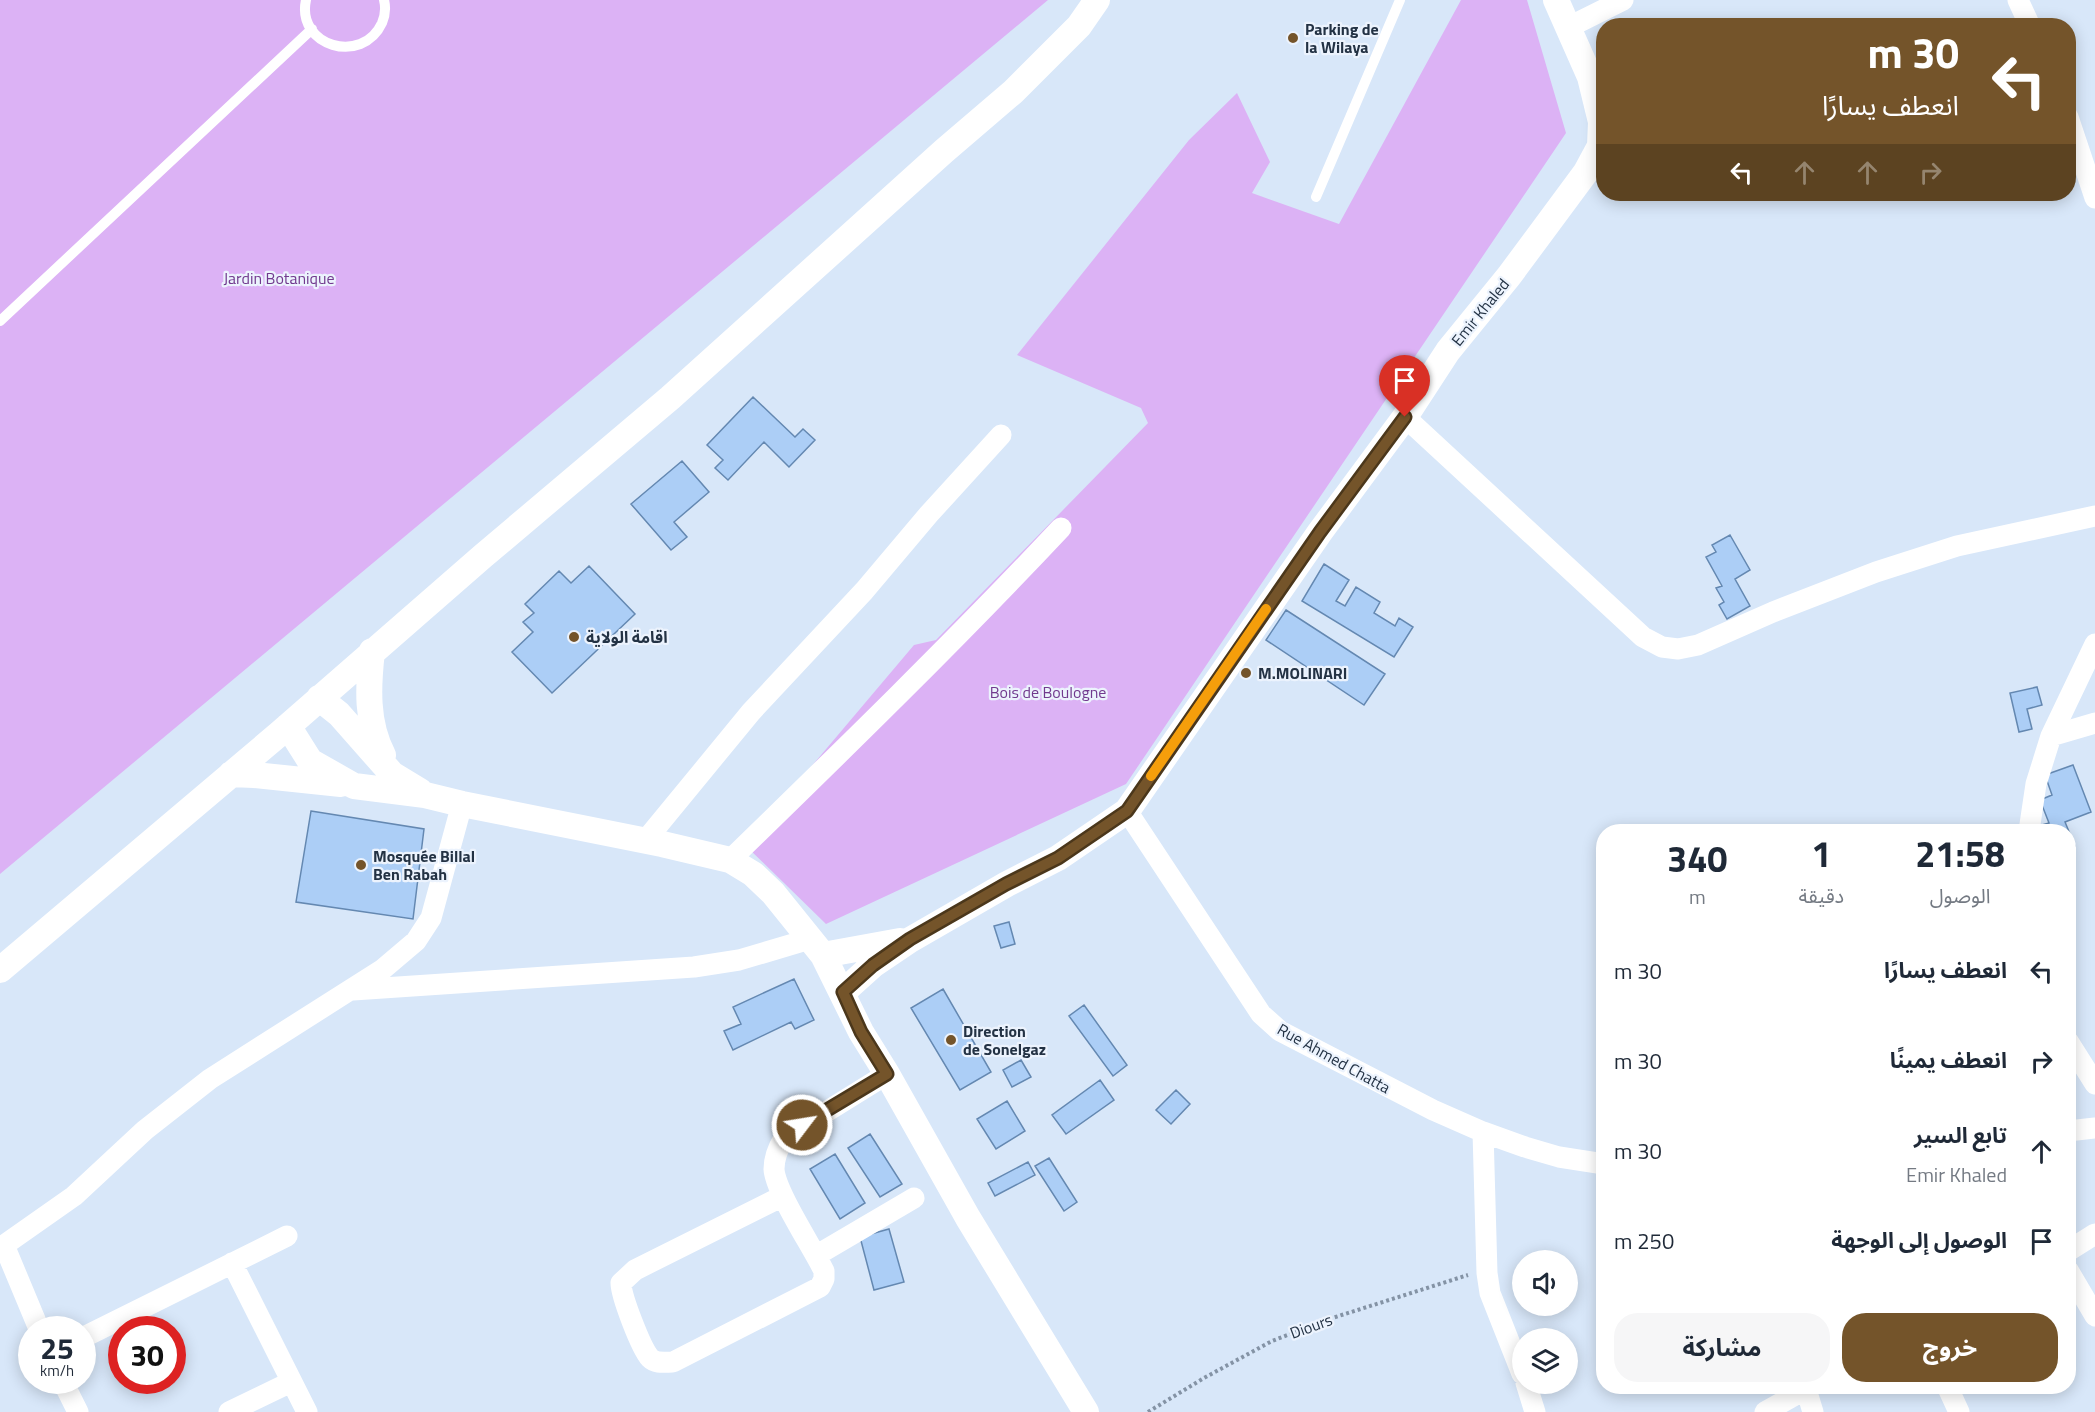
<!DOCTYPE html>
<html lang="ar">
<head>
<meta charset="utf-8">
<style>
	:root { --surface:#fff; --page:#f6f6f7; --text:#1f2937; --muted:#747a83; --accent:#74542a }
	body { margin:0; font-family:"Titillium Web","Noto Sans Arabic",sans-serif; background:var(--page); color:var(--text); direction:rtl; height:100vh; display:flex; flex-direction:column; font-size:22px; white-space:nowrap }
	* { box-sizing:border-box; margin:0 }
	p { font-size:20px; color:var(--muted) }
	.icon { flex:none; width:33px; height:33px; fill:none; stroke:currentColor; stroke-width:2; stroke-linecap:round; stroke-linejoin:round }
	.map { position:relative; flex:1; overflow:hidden; direction:ltr }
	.details { position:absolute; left:1596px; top:824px; width:480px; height:570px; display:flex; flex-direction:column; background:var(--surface); border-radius:24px; box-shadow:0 3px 15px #0003; direction:rtl }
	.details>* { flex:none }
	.hud { position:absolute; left:1596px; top:18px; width:480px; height:183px; border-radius:24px; box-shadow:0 3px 15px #0003; direction:rtl; background:#74542a; color:#fff; overflow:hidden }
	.tools { position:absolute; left:1512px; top:1250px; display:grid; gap:12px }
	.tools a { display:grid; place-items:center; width:66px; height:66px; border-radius:50%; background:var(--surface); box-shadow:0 3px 15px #0003; font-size:30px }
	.speed { position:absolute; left:18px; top:1316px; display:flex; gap:12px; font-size:30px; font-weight:700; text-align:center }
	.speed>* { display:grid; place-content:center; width:78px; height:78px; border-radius:50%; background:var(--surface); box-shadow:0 3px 15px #0003; line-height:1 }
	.speed small { font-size:15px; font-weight:400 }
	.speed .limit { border:9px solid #d22; background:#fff; color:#111 }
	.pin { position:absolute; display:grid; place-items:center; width:51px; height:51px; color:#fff; margin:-62px -26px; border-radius:50% 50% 50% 0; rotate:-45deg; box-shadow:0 0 6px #0007 }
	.pin .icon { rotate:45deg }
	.me { position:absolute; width:66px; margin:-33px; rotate:59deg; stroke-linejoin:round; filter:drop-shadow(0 0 4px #0008) }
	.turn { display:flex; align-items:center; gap:21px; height:126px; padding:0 18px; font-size:27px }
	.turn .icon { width:78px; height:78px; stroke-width:2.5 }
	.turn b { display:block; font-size:42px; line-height:51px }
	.lanes { display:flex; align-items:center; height:57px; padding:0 18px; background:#0003; justify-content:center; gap:30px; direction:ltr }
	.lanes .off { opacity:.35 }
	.eta { display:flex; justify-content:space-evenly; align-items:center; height:102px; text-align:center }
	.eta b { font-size:36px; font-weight:700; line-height:42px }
	.cta { display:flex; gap:12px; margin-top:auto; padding:12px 18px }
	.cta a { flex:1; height:69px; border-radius:24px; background:var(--accent); color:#fff; font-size:24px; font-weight:700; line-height:69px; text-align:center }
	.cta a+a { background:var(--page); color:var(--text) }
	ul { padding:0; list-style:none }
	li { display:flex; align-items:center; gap:18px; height:90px; padding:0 18px }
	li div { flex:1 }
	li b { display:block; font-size:22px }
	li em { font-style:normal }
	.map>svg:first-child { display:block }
	.green { fill:#dcb2f5 }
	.building { fill:#accef6; stroke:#6488b1; stroke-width:1.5 }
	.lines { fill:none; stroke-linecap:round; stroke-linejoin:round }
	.path { stroke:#8493a5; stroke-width:4; stroke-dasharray:3 3; stroke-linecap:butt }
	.service { stroke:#fff; stroke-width:10 }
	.minor { stroke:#fff; stroke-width:21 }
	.tertiary { stroke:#fff; stroke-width:26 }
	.route-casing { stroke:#4b371b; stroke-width:15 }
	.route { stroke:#74542a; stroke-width:10 }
	.slow { stroke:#f59e0b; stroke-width:10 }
	.poi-dot { fill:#74542a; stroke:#ecf3fd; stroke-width:2 }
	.labels { text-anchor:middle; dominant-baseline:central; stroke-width:4.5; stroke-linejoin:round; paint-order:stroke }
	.poi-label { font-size:16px; font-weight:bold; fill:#233244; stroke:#ecf3fd; text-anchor:start }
	.park-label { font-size:16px; fill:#71398e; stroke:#ecf3fd }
	.street-label { font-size:16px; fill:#233244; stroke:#ecf3fd }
</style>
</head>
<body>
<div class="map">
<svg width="2095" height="1412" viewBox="0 0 2095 1412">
	<rect width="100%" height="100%" fill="#d8e7f9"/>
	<!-- green -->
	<path class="green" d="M0,0H1048L0,874Z
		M1461,0H1527L1566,133L1126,784L826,924L745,845L914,645L936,640L1148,423L1141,408L1017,355L1189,140L1237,93L1270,162L1252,193L1339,224Z"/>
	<!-- building -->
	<path class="building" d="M753,397L795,437L803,429L815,440L789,467L764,442L728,480L715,468L723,460L707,445Z
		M682,461L709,492L674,522L687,537L671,550L631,504Z
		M1730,535L1750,570L1735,579L1750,606L1727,619L1719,605L1724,602L1716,588L1722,586L1706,557L1716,552L1712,545Z
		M1324,564L1349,580L1336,601L1345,606L1356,587L1380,602L1374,613L1395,626L1399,618L1413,627L1394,657L1302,601Z
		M589,566L635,614L552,693L512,652L533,632L523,622L534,613L525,604L559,571L571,583Z
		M1286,610L1385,674L1364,705L1266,640Z
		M2037,687L2042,705L2027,709L2032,729L2019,732L2010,693Z
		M2073,765L2091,812L2065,822L2075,846L2068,849V831H2045L2042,825L2049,823L2040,800L2052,795L2045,775Z
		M311,811L424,829L413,919L296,902Z
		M1009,922L1015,944L1001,948L994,926Z
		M794,979L814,1020L795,1029L791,1022L733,1050L724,1031L741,1024L733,1007Z
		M943,989L991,1072L960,1090L911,1008Z
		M1084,1005L1127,1065L1113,1076L1069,1016Z
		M1021,1060L1031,1077L1012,1087L1003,1070Z
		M1100,1080L1114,1100L1066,1134L1052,1115Z
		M1176,1090L1190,1104L1171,1124L1156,1110Z
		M1007,1101L1025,1131L996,1149L977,1119Z
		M870,1134L902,1184L880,1197L848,1148Z
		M835,1154L865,1203L840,1219L810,1169Z
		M1049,1158L1077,1202L1064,1211L1035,1166Z
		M1028,1162L1035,1175L995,1196L988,1183Z
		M889,1229L904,1282L874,1290L860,1237Z"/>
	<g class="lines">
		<!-- path -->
		<path class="path" d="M1148,1412L1204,1378L1272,1341L1326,1320L1468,1275"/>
		<!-- service -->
		<path class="service" d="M306,0C296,46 362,66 382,23C385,16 386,8 384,0
			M1316,197L1400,0
			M0,321L312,29"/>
		<!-- minor -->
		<path class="minor" d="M2018,0L2030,26
			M1567,28L1623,0
			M2068,117L2095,198
			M1405,417L1643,637L1662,647L1678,649L1698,645L1773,612L1876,572L1957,546L2095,516
			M2051,736L2095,723
			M1127,811L1261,1014L1280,1031L1433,1110L1483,1132L1525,1147L1559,1157L1604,1164
			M2029,831L2036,784L2051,736L2095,644
			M645,841L751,712L864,591L929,514L1001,435
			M730,860C842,751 954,642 1061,528
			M353,990L694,967L739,960L810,939
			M2068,1041L2095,1084
			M2068,1131L2095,1128
			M1483,1132L1487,1273L1490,1293L1522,1374
			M783,1196L635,1270L621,1283C621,1296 641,1348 650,1358C656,1364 665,1362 673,1362L820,1287L824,1279V1271C813,1248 775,1191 774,1169C774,1157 778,1148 784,1138L887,1074
			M4,1245L39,1329
			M0,1248L74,1196L145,1130L210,1079L383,969L416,941L431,918L462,804
			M2068,1251L2095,1234
			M817,1255L914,1198
			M232,1263L307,1412
			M2068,1270L2095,1316
			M82,1338L287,1236
			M62,1380L78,1412
			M1526,1383L1535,1412
			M1947,1386L1959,1412
			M1806,1389L1813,1412
			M229,1412L291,1382
			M1765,1412L1811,1386"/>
		<!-- tertiary -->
		<path class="tertiary" d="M372,651C368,686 366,723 383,755
			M319,698L339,714L392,774L420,791
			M288,726L310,761L354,786L425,795L462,804L662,844L730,860L753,874L773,893L823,955L861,1032L887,1074L968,1218L1086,1412
			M231,774L254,775L341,784
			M823,955L900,941
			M0,970L279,734L483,556L670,398L944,151L1013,92L1079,26L1097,0
			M843,992L873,965L910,940L1007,884L1058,858L1127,811L1320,532L1405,417L1448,351L1509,276L1586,172L1600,146L1601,122L1590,77L1556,0"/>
	</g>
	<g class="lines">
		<!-- route casing -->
		<g class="route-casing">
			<path id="route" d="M802,1125L887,1074L861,1032L843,992L873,965L910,939L1006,884L1058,858L1127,811L1320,532L1405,417"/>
		</g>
		<!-- route -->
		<use href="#route" class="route"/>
		<!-- slow -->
		<path class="slow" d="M1151,776L1266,609"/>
	</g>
	<!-- markers -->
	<g class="poi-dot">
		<circle cx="1293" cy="38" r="6"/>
		<circle cx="574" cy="637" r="6"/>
		<circle cx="1246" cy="673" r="6"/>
		<circle cx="361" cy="865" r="6"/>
		<circle cx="951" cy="1040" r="6"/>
	</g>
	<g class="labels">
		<!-- poi labels -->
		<g class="poi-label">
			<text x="1305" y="29">Parking de<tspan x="1305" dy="18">la Wilaya</tspan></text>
			<text x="586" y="637">اقامة الولاية</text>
			<text x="1258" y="673">M.MOLINARI</text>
			<text x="373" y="856">Mosquée Billal<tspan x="373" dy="18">Ben Rabah</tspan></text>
			<text x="963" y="1031">Direction<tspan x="963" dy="18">de Sonelgaz</tspan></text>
		</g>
		<!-- park labels -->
		<g class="park-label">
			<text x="279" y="278">Jardin Botanique</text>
			<text x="1048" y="692">Bois de Boulogne</text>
		</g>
		<!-- street labels -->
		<g class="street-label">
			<text transform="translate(1480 312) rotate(-51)">Emir Khaled</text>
			<text transform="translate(1334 1058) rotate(29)">Rue Ahmed Chatta</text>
			<text transform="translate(1311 1326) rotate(-20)">Diours</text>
		</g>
	</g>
</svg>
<div class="tools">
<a><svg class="icon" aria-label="sound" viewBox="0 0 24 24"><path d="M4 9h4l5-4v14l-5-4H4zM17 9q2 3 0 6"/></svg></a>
<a><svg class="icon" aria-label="layers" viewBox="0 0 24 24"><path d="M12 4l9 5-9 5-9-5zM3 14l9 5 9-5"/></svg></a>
</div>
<div class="speed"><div>25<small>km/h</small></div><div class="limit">30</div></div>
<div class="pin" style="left:1405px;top:417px;background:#d93025"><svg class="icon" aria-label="arrive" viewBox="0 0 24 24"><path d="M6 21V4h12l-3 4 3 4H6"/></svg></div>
<svg class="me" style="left:802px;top:1125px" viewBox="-20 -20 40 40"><circle r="17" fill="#74542a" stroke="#fff" stroke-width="3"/><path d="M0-11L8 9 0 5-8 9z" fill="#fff"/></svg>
<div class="hud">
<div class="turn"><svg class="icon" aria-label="left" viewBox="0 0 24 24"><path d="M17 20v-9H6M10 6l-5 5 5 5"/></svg><div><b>30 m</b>انعطف يسارًا</div></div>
<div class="lanes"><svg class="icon" aria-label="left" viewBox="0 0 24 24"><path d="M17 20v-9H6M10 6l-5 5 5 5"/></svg><svg class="icon off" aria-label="ahead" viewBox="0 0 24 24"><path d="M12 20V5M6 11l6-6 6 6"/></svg><svg class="icon off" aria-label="ahead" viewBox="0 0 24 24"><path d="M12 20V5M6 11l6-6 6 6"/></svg><svg class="icon off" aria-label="right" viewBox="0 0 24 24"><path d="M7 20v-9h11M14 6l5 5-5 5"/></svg></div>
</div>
<section class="details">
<div class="eta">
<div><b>21:58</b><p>الوصول</p></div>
<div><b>1</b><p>دقيقة</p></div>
<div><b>340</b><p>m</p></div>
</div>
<ul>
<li><svg class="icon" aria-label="left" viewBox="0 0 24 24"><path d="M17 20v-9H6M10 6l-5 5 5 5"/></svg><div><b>انعطف يسارًا</b></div><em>30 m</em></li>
<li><svg class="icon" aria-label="right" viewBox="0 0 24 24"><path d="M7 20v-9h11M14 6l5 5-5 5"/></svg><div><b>انعطف يمينًا</b></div><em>30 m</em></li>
<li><svg class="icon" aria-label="ahead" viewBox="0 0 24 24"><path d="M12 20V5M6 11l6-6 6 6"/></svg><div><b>تابع السير</b><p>Emir Khaled</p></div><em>30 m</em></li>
<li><svg class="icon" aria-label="arrive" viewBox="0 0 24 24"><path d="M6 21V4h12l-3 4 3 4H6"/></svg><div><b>الوصول إلى الوجهة</b></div><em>250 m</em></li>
</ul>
<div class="cta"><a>خروج</a><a>مشاركة</a></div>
</section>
</div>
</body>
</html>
